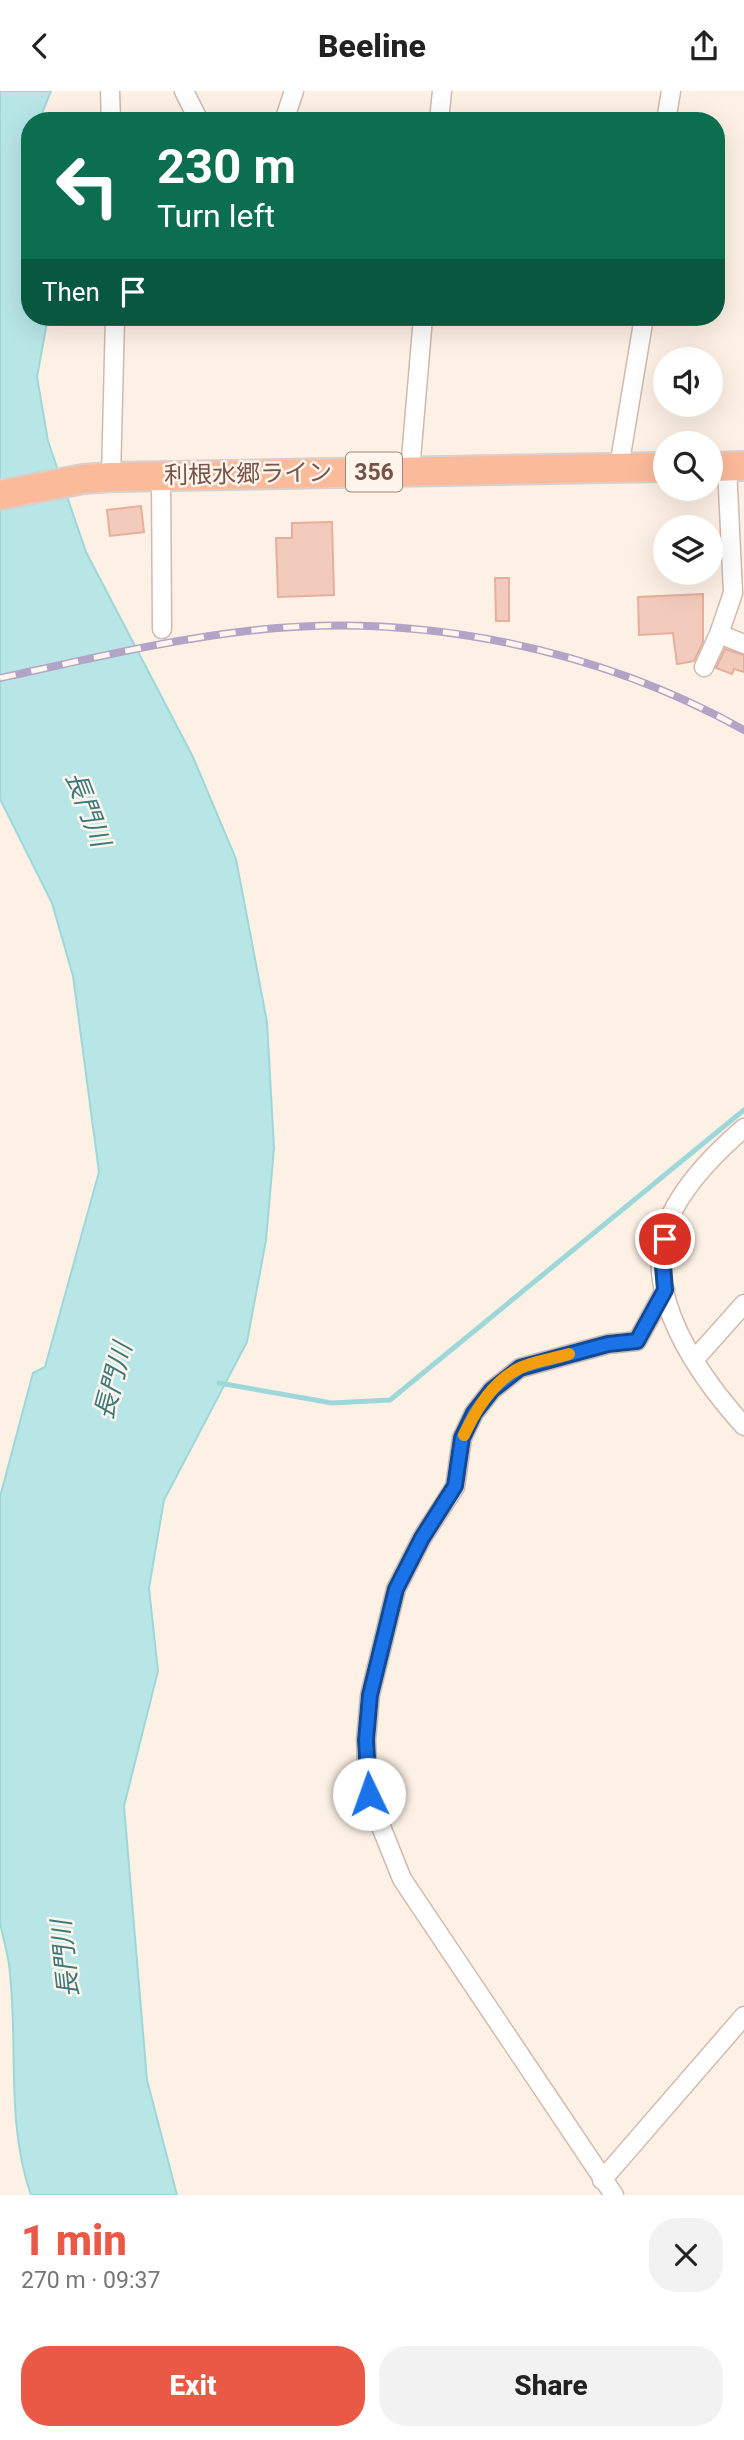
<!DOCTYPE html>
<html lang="en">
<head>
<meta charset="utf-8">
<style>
	:root { --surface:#fff; --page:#f2f2f2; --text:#222; --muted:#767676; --accent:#ea5846 }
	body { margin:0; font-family:Roboto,"Noto Sans JP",sans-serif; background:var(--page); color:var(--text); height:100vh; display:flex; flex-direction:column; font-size:26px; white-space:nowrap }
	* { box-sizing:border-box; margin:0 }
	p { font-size:23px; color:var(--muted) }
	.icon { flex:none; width:38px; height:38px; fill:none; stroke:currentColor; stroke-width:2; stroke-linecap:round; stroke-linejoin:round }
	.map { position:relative; height:2104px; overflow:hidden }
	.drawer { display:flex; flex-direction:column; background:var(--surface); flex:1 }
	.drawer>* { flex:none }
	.banner { position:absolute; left:21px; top:21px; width:704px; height:214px; border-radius:28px; box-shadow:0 7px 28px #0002; background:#0b6e4f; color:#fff; overflow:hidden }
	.fabs { position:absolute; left:653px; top:256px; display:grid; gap:14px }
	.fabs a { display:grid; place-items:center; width:70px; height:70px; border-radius:50%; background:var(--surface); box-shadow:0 7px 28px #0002; font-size:35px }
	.pin { position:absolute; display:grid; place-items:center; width:60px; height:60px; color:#fff; margin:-30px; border:4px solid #fff; border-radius:50%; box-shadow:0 2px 7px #0007 }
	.me { position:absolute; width:77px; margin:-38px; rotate:357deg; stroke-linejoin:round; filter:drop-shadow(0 0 5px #0008) }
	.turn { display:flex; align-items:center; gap:24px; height:147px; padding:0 21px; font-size:32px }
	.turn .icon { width:91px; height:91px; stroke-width:2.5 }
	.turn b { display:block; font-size:49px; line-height:60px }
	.then { display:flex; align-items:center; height:66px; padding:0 21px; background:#0003; gap:14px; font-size:26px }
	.round { display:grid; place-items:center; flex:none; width:74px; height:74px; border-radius:28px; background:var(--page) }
	.summary { display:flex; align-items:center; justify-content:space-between; height:119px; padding:0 21px }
	h1 { font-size:42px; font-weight:800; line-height:52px; color:var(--accent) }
	.action { display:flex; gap:14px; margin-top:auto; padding:14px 21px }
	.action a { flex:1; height:80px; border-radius:28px; background:var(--accent); color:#fff; font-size:28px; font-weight:800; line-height:80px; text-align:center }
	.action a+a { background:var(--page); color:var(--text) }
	header { display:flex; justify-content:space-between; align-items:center; height:91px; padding:0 21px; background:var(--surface); font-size:32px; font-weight:800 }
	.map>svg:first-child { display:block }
	.water { fill:#b8e6e7; stroke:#9ed7d9; stroke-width:2 }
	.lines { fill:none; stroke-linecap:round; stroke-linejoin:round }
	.stream { stroke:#9ed7d9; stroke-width:5 }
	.building { fill:#f3cbbc; stroke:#e6af9b; stroke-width:2 }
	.minor-casing { stroke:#d1b9ad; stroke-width:21 }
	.trunk-casing { stroke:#d9cfcc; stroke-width:32 }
	.minor { stroke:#fff; stroke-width:18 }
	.trunk { stroke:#fbbb9b; stroke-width:28 }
	.rail-casing { stroke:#b2a3c7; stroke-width:8 }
	.rail { stroke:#fff5ec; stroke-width:5; stroke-dasharray:16; stroke-linecap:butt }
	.route-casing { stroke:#114b97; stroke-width:18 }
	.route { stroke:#1a73e8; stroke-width:12 }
	.slow { stroke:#f59e0b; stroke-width:12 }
	.labels { text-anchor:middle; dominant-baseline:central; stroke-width:5; stroke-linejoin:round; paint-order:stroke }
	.shield { fill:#fff5ec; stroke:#a0847a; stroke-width:2 }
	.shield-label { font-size:23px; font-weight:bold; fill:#775449 }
	.street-label { font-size:24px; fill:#775449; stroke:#fff5ec }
	.water-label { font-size:26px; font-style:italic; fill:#3c797c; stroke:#fff5ec }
</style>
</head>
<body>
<header><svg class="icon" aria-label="back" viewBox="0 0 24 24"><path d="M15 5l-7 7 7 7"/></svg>Beeline<svg class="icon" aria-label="share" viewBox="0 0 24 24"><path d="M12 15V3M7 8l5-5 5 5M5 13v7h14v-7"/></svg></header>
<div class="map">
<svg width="744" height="2104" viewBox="0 0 744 2104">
	<rect width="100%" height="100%" fill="#fdf1e5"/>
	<!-- water -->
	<path class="water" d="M0,0H51L39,30H30L23,103L30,131V226H48L37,286L48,350L86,461L193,666L236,768L267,931L274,1057L266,1149L247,1251L164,1409L149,1497L158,1580L124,1715L147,1989L177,2104H31C5,2030 19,1950 9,1874C7,1860 3,1846 0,1832V1406L33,1282L45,1276L99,1081L73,885L52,812L0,708Z"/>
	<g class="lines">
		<!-- stream -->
		<path class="stream" d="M219,1292L332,1312L390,1309L744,1019"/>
	</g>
	<!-- building -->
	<path class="building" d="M141,415L144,441L110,445L107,419Z
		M332,431L334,504L278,506L276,447H292V432Z
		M495,487H509V530H496Z
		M703,503V551L694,570L677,573L673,542L639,544L638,506Z
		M725,558L744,564V581L734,578L732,583L716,577Z"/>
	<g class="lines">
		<!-- minor casing -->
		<g class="minor-casing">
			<path id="minor" d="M110,0L111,30
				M184,0L199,30
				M284,30L294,0
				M439,30L442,0
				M666,30L671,0
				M619,376L644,226
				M727,376L733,502L719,543L744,553
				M410,380L423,226
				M161,385L162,538
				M111,386L115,226
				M704,576L719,543
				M744,1037C715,1062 681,1096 667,1133C641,1204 699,1285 744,1335
				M694,1269L744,1213
				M602,2089L744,1925
				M614,2104L402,1788L368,1703L366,1649L370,1604L396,1498L422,1447L455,1396L462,1347L474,1322L492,1299L520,1277L608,1253L637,1250L665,1199"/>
		</g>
		<!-- trunk casing -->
		<g class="trunk-casing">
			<path id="trunk" d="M710,376L744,375
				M0,404L83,388L111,386L665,376"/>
		</g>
		<!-- minor -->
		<use href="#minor" class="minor"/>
		<!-- trunk -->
		<use href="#trunk" class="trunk"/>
		<!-- rail casing -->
		<g class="rail-casing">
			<path id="rail" d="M0,587C85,569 170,548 256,539C422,521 599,558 744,639"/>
		</g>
		<!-- rail -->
		<use href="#rail" class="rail"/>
	</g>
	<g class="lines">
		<!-- route casing -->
		<g class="route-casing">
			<path id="route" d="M369,1703L366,1649L370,1604L396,1498L422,1447L455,1395L462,1347L474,1322L492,1299L520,1277L608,1253L637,1250L665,1199L662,1162L665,1148"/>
		</g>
		<!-- route -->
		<use href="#route" class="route"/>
		<!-- slow -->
		<path class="slow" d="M464,1344C476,1318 493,1290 520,1277C534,1270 553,1268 569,1263"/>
	</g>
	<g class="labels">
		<!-- shield labels -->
		<rect class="shield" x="346" y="361.5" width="56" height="39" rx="5"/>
		<g class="shield-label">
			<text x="374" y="381">356</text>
		</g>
		<!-- street labels -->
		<g class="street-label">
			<text transform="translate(248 383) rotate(-1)">利根水郷ライン</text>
		</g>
		<!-- water labels -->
		<g class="water-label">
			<text transform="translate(88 718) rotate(69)">長門川</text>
			<text transform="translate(113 1290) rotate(-75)">長門川</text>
			<text transform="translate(65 1868) rotate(-96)">長門川</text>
		</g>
	</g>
</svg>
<div class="fabs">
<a><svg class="icon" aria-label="sound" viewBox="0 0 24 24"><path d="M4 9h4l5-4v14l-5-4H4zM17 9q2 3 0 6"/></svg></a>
<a><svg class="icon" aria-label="search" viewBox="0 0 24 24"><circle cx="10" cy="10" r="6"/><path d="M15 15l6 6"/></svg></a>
<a><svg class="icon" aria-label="layers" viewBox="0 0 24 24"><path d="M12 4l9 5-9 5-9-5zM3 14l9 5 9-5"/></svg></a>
</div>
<div class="pin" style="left:665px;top:1148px;background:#d93025"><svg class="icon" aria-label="arrive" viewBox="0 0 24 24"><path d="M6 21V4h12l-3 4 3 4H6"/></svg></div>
<svg class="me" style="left:369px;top:1703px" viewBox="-20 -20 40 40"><circle r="19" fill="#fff"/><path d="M0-13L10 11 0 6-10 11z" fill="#1a73e8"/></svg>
<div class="banner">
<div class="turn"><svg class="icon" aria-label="left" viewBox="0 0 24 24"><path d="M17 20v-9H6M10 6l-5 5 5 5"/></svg><div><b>230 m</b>Turn left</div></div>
<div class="then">Then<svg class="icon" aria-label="arrive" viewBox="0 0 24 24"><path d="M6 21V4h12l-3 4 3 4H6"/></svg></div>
</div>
</div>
<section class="drawer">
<div class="summary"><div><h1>1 min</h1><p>270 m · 09:37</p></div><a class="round"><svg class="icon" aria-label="close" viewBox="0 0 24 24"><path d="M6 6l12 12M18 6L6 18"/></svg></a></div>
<div class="action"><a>Exit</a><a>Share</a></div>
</section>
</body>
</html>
